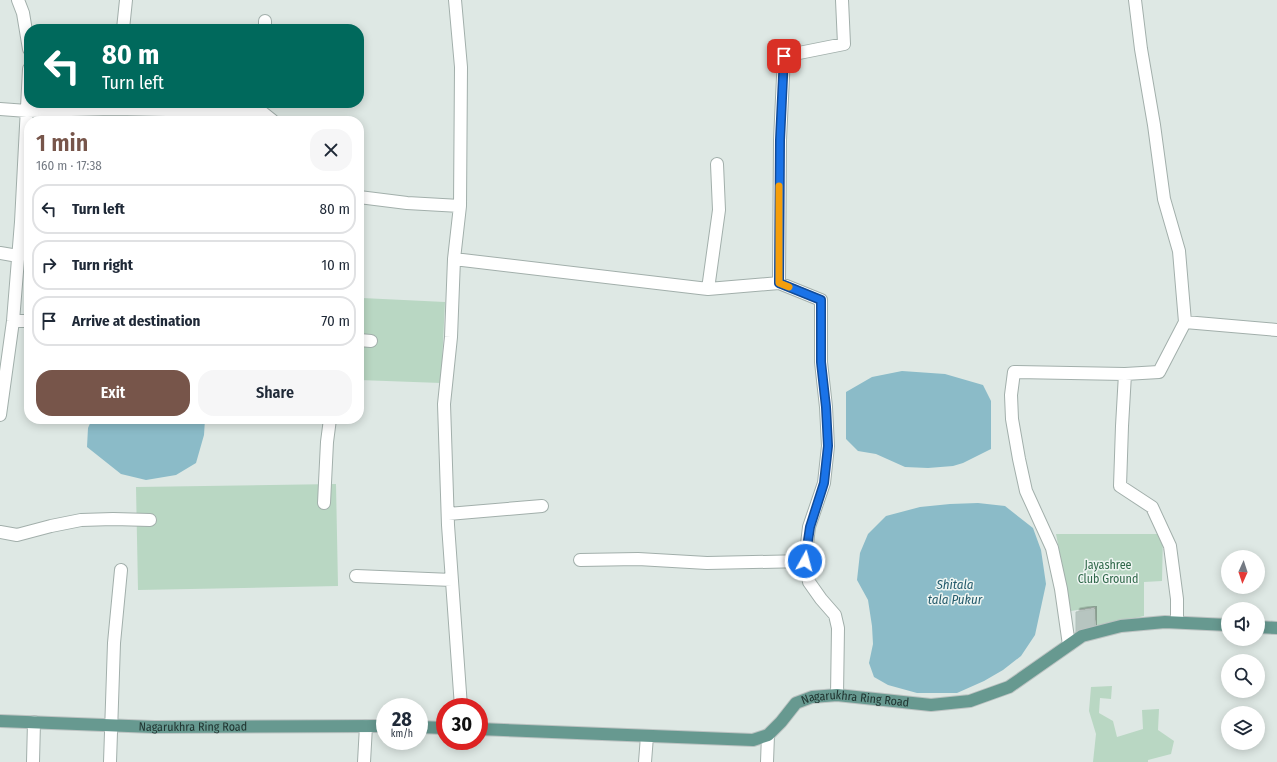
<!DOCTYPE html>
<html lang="en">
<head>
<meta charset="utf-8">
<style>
	:root { --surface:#fff; --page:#f6f6f7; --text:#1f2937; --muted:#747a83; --line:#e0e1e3; --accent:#77554a }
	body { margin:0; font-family:"Fira Sans Condensed",sans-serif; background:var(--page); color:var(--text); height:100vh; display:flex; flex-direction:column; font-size:15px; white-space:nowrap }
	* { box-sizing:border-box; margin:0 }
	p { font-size:13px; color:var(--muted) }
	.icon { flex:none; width:22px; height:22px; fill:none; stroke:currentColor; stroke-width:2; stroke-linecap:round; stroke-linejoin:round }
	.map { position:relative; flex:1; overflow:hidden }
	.drawer { position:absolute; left:24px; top:116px; width:340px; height:308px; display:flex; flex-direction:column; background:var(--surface); border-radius:16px; box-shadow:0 2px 10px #0003 }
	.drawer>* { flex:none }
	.guide { position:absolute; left:24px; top:24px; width:340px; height:84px; border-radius:16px; box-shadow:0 2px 10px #0003; background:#00695c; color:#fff; overflow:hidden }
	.needle { width:26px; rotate:183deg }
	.buttons { position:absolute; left:1221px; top:550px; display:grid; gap:8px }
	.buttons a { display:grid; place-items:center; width:44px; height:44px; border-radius:50%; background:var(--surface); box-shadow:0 2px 10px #0003; font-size:20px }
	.speed { position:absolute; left:376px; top:698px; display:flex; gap:8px; font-size:20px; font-weight:700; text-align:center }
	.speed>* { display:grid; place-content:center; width:52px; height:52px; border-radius:50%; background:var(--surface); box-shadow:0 2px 10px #0003; line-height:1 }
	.speed small { font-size:10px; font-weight:400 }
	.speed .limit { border:6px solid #d22; background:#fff; color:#111 }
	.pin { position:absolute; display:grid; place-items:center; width:34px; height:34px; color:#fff; margin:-17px; border-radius:8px; box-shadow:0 2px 6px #0006 }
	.me { position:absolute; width:44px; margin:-22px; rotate:7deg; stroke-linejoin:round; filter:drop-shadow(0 0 3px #0008) }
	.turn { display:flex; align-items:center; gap:14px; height:84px; padding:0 12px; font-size:18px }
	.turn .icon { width:52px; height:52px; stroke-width:2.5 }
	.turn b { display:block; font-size:28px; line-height:34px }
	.round { display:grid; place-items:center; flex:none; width:42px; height:42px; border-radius:16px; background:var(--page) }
	.headline { display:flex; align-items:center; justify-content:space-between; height:68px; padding:0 12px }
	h1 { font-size:24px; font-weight:600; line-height:30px; color:var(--accent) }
	.action { display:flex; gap:8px; margin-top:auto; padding:8px 12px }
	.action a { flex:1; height:46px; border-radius:16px; background:var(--accent); color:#fff; font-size:16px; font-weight:600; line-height:46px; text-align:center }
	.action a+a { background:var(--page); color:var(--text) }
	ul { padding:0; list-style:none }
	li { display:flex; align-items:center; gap:12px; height:50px; margin:0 8px 6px; padding:0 4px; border:2px solid var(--line); border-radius:16px }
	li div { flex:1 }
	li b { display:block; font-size:15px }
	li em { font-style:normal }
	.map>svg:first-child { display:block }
	.green { fill:#b9d7c3 }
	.water { fill:#8bbbc8 }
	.building { fill:#b7c5c0; stroke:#b2c1bb; filter:url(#shadow) }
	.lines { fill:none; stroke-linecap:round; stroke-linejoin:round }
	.minor-casing { stroke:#a2afab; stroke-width:14 }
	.major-casing { stroke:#bcc3c2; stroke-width:14 }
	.minor { stroke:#fff; stroke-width:12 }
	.major { stroke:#679990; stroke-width:12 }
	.route-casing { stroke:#114b97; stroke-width:10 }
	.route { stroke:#1a73e8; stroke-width:7 }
	.slow { stroke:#f59e0b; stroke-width:7 }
	.labels { text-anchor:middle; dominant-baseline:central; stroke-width:3; stroke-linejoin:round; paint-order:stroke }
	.park-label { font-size:12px; fill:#30684a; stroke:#eef5f2 }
	.street-label { font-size:12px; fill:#213632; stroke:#eef5f2 }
	.water-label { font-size:13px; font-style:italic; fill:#235a6b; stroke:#eef5f2 }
</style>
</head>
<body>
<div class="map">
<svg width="1277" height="762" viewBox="0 0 1277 762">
	<defs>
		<filter id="shadow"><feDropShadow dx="3.5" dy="-3.5" stdDeviation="0" flood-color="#0004"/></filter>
	</defs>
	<rect width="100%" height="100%" fill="#dee8e4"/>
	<!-- green -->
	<path class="green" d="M362,298L445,302L441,383L359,380Z
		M336,484L338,586L138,590L136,487Z
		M1056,534H1163L1162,581L1144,582V616L1096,627L1095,607L1071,611Z
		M1112,686L1111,699L1100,698L1099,713L1113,721L1117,737L1143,729L1142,710L1159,709L1158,730L1174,741L1171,754L1148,760V762H1093L1096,734L1089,711L1091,687Z"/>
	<!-- water -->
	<path class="water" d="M902,371L945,374L983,385L991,401V449L963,463L953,466L928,468L905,467L876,454L858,451L846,439V392L872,377Z
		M92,419H205L204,435L196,463L176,475L146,480L121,474L87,447L88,428Z
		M978,503L1005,506L1033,528L1041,550L1046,584L1035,635L1021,656L1003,670L984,681L957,693H917L888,685L874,677L869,663L873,644L872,626L868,600L857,580L860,553L868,534L886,516L920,507L950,504Z"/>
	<!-- building -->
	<path class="building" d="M1094,609L1095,631L1076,635V612Z"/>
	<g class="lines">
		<!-- minor casing -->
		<g class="minor-casing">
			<path id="minor" d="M18,0L23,13L29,49
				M455,0L461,67L460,206L454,259L451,337L444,404L448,525L461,707
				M1135,0L1141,49L1154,125L1164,199L1179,251L1185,322
				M123,29L126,0
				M265,29V21
				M0,109L27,111L114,109L219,111L263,113L273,121
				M359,197L407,203L460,206
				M0,253L18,256
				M454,259L708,289L779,283
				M708,289L719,210L717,164
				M13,321H29
				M359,340L371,341
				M0,415L13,321L21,222L29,69
				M324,503L327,442L330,419
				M448,514L542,506
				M0,532L17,535L51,526L81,520L113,519L150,520
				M580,560L638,559L707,563L805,561
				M356,576L452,580
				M1177,622V599L1170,546L1152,507L1120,486L1122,426L1125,374L1159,372L1185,322L1277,330
				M1069,645L1061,589L1052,548L1026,491L1019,459L1012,419L1011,395L1014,372L1125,374
				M837,695L838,628L835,615L821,599L809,582L805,561L809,527L824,483L828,446L826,407L821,362V300L779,283L780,140L784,56L844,44L842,0
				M33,762L34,722
				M110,762L114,643L121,570
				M364,762L366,726
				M645,762L647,736
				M767,762L768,735"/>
		</g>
		<!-- major casing -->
		<g class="major-casing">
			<g id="major">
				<path d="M1258,627L1277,628"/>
				<path id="s1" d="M0,721L154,727L385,726"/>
				<path d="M419,727L445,728"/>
				<path id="s2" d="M479,729L753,740L768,735L781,722L796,703L812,697L837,695L931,705L970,701L1009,687L1082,636L1121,626L1165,622L1228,625"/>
			</g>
		</g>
		<!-- minor -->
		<use href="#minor" class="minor"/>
		<!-- major -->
		<use href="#major" class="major"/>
	</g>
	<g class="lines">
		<!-- route casing -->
		<g class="route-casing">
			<path id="route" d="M784,56L780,140L779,283L821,300V362L826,407L828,446L824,483L810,527L805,561"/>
		</g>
		<!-- route -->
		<use href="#route" class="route"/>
		<!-- slow -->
		<path class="slow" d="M779,186V283L789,287"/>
	</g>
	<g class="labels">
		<!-- park labels -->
		<g class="park-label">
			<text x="1108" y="565">Jayashree<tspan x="1108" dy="14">Club Ground</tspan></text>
		</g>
		<!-- street labels -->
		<g class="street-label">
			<text stroke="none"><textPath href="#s2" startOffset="393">Nagarukhra Ring Road</textPath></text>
			<text stroke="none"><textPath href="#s1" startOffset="193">Nagarukhra Ring Road</textPath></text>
		</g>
		<!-- water labels -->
		<g class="water-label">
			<text x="955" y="584">Shitala<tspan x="955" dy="15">tala Pukur</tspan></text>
		</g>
	</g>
</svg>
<div class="buttons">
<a><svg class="needle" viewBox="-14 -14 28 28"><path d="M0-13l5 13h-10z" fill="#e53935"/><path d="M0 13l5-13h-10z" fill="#747a83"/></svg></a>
<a><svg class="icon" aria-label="sound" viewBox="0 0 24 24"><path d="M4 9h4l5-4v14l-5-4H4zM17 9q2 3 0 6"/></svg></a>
<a><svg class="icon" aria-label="search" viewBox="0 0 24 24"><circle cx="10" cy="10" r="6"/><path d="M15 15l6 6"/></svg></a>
<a><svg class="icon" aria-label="layers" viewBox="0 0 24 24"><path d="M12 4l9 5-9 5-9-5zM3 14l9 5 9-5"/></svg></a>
</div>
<div class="speed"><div>28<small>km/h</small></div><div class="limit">30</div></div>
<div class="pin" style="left:784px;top:56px;background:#d93025"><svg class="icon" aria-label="arrive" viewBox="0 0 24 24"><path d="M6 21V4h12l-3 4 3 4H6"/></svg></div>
<svg class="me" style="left:805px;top:561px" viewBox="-20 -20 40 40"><circle r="17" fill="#1a73e8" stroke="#fff" stroke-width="3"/><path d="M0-11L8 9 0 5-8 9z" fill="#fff"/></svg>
<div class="guide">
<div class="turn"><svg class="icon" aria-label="left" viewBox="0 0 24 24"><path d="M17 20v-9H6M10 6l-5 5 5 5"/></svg><div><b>80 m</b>Turn left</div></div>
</div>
<section class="drawer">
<div class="headline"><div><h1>1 min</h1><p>160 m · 17:38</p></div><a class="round"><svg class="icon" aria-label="close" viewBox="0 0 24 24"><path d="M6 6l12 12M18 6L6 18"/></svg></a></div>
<ul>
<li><svg class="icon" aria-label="left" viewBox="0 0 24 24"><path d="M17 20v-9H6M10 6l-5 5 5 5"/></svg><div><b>Turn left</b></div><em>80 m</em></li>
<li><svg class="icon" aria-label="right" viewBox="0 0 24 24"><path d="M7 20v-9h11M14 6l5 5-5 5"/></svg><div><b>Turn right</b></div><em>10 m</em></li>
<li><svg class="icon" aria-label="arrive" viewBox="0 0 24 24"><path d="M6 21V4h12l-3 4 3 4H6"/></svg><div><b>Arrive at destination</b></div><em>70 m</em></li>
</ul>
<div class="action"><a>Exit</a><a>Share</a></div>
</section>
</div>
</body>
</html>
